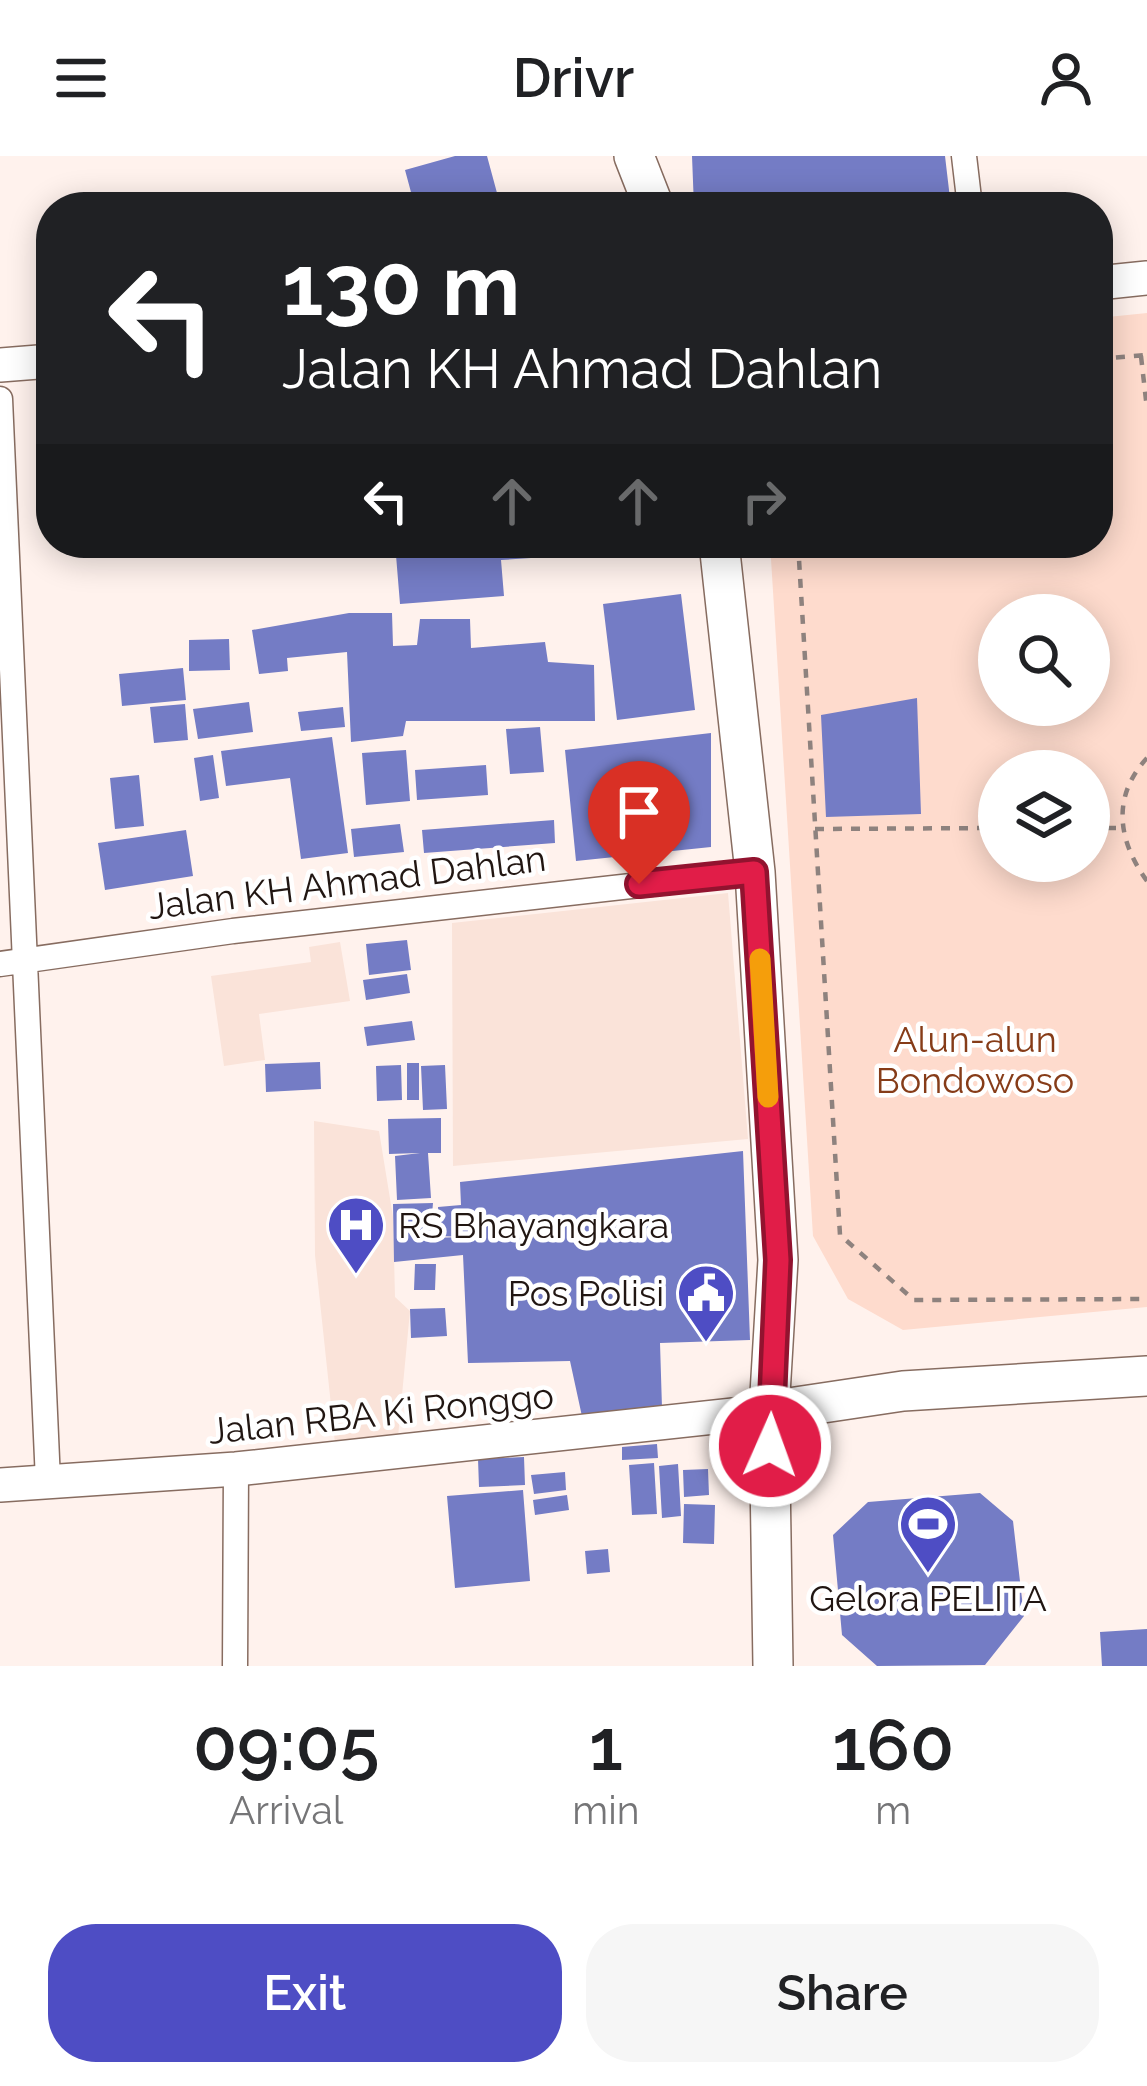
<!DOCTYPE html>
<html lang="en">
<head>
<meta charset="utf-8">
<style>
	:root { --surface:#fff; --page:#f6f6f6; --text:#202124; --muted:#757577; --accent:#4e4dc4 }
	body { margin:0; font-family:Raleway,sans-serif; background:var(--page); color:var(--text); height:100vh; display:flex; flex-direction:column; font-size:45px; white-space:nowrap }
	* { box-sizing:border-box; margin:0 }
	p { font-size:39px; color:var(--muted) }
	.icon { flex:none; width:66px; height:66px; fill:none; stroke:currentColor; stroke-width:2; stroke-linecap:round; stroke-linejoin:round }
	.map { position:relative; height:1510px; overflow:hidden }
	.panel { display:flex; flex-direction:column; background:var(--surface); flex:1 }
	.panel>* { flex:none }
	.banner { position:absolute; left:36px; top:36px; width:1077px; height:366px; border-radius:48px; box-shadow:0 6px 30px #0003; background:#202124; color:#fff; overflow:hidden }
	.fabs { position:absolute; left:978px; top:438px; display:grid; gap:24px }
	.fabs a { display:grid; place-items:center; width:132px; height:132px; border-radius:50%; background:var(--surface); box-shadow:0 6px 30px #0003; font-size:60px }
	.pin { position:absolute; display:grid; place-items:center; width:102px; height:102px; color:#fff; margin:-123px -51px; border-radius:50% 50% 50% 0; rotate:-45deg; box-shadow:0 0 12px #0007 }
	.pin .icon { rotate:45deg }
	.me { position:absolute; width:132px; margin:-66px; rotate:2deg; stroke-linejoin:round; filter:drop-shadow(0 0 9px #0008) }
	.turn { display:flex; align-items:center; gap:42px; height:252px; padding:0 48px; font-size:54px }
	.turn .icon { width:156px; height:156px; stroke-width:2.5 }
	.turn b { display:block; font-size:84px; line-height:102px }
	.lanes { display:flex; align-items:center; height:114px; padding:0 48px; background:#0003; justify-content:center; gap:60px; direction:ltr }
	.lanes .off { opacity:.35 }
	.eta { display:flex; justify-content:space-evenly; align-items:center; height:204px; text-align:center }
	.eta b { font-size:72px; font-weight:600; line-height:84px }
	.cta { display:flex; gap:24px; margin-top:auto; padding:24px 48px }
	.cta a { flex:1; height:138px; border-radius:48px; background:var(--accent); color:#fff; font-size:48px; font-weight:600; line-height:138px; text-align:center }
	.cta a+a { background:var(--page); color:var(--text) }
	header { display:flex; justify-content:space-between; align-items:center; height:156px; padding:0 48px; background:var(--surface); font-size:54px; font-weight:600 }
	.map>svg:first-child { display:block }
	.built { fill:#fae3d9 }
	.green { fill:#fedbcd; fill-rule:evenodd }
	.building { fill:#747cc5 }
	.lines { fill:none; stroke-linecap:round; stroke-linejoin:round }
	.street-casing { stroke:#876c60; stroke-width:27 }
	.secondary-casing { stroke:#876c60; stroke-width:36 }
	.primary-casing { stroke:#876c60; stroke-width:42 }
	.path { stroke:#8e827e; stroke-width:4.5; stroke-dasharray:9 9; stroke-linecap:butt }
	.street { stroke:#fff; stroke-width:24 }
	.secondary { stroke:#fff; stroke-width:33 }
	.primary { stroke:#fff; stroke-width:39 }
	.route-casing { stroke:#92132f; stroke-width:30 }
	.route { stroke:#e11d48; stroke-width:21 }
	.slow { stroke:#f59e0b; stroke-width:21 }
	.labels { text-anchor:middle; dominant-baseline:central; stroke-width:9; stroke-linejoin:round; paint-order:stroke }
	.street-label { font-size:36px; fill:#211612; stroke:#fff }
	.park-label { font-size:36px; fill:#863c18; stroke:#fff }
	.poi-label { font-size:36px; fill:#211612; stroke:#fff; text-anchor:start }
</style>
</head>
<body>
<header><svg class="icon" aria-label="menu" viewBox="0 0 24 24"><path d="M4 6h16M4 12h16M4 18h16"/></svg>Drivr<svg class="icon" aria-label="person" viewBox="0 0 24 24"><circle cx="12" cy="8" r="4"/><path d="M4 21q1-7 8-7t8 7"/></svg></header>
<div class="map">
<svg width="1147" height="1510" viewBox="0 0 1147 1510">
	<rect width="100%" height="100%" fill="#fff2ed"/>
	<!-- built -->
	<path class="built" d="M728,737L748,983L453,1010L452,767Z
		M340,786L350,845L259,858L265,904L224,910L211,820L311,806L309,791Z
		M314,965L379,975L393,1061L395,1141L410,1155L398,1281L335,1287L315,1099Z"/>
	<!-- green -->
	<path class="green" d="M1147,157V1151L903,1174L848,1143L813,1080L770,387H1098V162ZM999,459H1089V549H999ZM999,615H1089V705H999Z"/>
	<!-- building -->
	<path class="building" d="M455,0H487L500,48L415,51L405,14Z
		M692,0H945L951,51H694Z
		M395,387H530L531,402L501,404L504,440L400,448Z
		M681,438L695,554L617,564L603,448Z
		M349,457H392L393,490L417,489L420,463H470L471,492L545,486L548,506L594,509L595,565H406L403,580L351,586L347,496L287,502L288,515L259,518L252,474Z
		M229,483L230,514L189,515V484Z
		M183,512L186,544L122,550L119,518Z
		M917,542L921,658L826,661L821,559Z
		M249,546L253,576L198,583L193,553Z
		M185,548L188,584L154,587L150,551Z
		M343,551L345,571L301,575L298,556Z
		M540,571L544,616L510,618L506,573Z
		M711,577V691L576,705L565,594Z
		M332,581L348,697L301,703L290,622L226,630L221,595Z
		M406,594L410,645L366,649L362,597Z
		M213,599L219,642L200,645L194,602Z
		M486,609L488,639L417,644L415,614Z
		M139,619L144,670L115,673L110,622Z
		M554,664L555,687L424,697L422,674Z
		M400,668L404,696L354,701L351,673Z
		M186,674L193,720L105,734L98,687Z
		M407,784L411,814L369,819L366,788Z
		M407,818L410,837L366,844L363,824Z
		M412,865L415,884L367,890L364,871Z
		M320,906L321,933L266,936L265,908Z
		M407,907H419V944H407Z
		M401,909L402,944L377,945L376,910Z
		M445,909L447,953L423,954L421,910Z
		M441,962V997H428L431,1042L397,1044L395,1000L420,997L389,998L388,963Z
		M743,995L750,1184L660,1187L662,1252L583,1265L570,1205L468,1207L463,1099L394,1106L393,1048L433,1047L430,1082L463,1081L440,1080L438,1051L461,1049L460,1026Z
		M415,1108H436L435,1134H414Z
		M445,1152L447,1180L411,1182L410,1153Z
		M657,1288L658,1302L622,1304V1291Z
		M524,1301L525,1329L479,1331L478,1303Z
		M654,1307L657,1358L632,1359L629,1309Z
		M678,1308L681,1360L662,1362L659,1310Z
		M708,1313L709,1339L684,1341L683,1314Z
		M565,1316L566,1334L534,1338L531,1319Z
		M523,1334L530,1425L455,1432L447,1340Z
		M980,1337L1013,1365L1024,1460L985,1509L877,1510L842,1479L833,1379L868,1346Z
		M567,1339L569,1354L535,1359L533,1344Z
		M684,1348L715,1349L714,1388L683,1387Z
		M608,1393L610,1416L587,1418L585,1395Z
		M1147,1473V1510H1102L1100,1476Z"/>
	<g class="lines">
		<!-- street casing -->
		<g class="street-casing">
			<path id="street" d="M964,0L970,51
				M0,243L48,1325
				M0,808L233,775L755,716
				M235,1510L236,1313"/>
		</g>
		<!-- secondary casing -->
		<g class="secondary-casing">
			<path id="secondary" d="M1098,127L1147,122
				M0,209L51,205
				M0,1329L236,1313L769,1255"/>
		</g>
		<!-- primary casing -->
		<g class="primary-casing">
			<path id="primary" d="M634,0L654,51
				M719,387L755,716L778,1104L769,1255L773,1510
				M769,1255L903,1235L1147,1220"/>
		</g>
		<!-- path -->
		<path class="path" d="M1141,200L1147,253
			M1098,203L1147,199
			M798,387L840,1079L914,1144L1147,1143
			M1147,602C1111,641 1118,685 1147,725
			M1089,672H1121
			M815,673L999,672"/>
		<!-- street -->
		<use href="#street" class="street"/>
		<!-- secondary -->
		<use href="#secondary" class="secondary"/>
		<!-- primary -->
		<use href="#primary" class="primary"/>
	</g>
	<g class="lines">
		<!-- route casing -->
		<g class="route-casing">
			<path id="route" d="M639,728L754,716L778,1104L770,1290"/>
		</g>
		<!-- route -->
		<use href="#route" class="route"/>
		<!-- slow -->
		<path class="slow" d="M760,803L768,941"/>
	</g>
	<!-- icons -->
	<defs>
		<g id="hospital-pin" transform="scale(3)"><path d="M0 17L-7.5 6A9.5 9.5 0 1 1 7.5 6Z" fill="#4e4dc4" stroke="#fff"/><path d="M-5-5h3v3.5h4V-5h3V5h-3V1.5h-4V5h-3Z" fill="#fff"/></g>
		<g id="civic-pin" transform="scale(3)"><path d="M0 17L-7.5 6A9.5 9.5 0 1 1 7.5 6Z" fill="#4e4dc4" stroke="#fff"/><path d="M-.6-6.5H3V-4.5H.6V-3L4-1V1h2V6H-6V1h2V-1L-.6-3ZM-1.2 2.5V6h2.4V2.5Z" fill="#fff"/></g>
		<g id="stadium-pin" transform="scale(3)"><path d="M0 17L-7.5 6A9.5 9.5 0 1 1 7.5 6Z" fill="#4e4dc4" stroke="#fff"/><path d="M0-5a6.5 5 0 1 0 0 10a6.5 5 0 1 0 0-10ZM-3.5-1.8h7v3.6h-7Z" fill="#fff"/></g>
	</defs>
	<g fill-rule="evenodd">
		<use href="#hospital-pin" x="356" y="1069"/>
		<use href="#civic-pin" x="706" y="1137"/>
		<use href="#stadium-pin" x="928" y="1368"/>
	</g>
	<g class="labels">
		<!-- street labels -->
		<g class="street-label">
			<text transform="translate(347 726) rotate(-7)">Jalan KH Ahmad Dahlan</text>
			<text transform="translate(381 1257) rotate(-6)">Jalan RBA Ki Ronggo</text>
		</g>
		<!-- park labels -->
		<g class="park-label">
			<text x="975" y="883">Alun-alun<tspan x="975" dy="41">Bondowoso</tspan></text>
		</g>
		<!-- poi labels -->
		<g class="poi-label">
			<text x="398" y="1069">RS Bhayangkara</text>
			<text x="664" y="1137" text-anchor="end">Pos Polisi</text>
			<text x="928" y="1442" text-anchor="middle">Gelora PELITA</text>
		</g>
	</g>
</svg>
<div class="fabs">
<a><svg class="icon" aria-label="search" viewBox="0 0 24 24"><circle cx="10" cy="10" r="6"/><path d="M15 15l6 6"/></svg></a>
<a><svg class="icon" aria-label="layers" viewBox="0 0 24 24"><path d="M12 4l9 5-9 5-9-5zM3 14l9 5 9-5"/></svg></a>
</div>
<div class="pin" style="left:639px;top:728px;background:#d93025"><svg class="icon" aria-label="arrive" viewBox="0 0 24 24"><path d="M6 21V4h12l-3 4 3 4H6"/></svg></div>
<svg class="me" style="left:770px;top:1290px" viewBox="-20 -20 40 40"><circle r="17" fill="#e11d48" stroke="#fff" stroke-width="3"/><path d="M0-11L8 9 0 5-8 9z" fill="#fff"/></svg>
<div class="banner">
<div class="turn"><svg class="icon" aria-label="left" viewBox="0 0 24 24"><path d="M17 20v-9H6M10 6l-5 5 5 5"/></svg><div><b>130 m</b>Jalan KH Ahmad Dahlan</div></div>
<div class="lanes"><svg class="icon" aria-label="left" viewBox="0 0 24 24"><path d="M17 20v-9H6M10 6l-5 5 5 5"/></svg><svg class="icon off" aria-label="ahead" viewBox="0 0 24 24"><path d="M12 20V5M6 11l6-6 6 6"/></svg><svg class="icon off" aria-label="ahead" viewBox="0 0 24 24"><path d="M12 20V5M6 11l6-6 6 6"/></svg><svg class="icon off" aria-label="right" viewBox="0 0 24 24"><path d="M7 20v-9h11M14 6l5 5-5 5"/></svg></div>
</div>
</div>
<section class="panel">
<div class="eta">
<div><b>09:05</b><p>Arrival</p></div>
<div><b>1</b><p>min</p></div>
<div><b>160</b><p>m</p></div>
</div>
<div class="cta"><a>Exit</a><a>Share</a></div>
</section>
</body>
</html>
